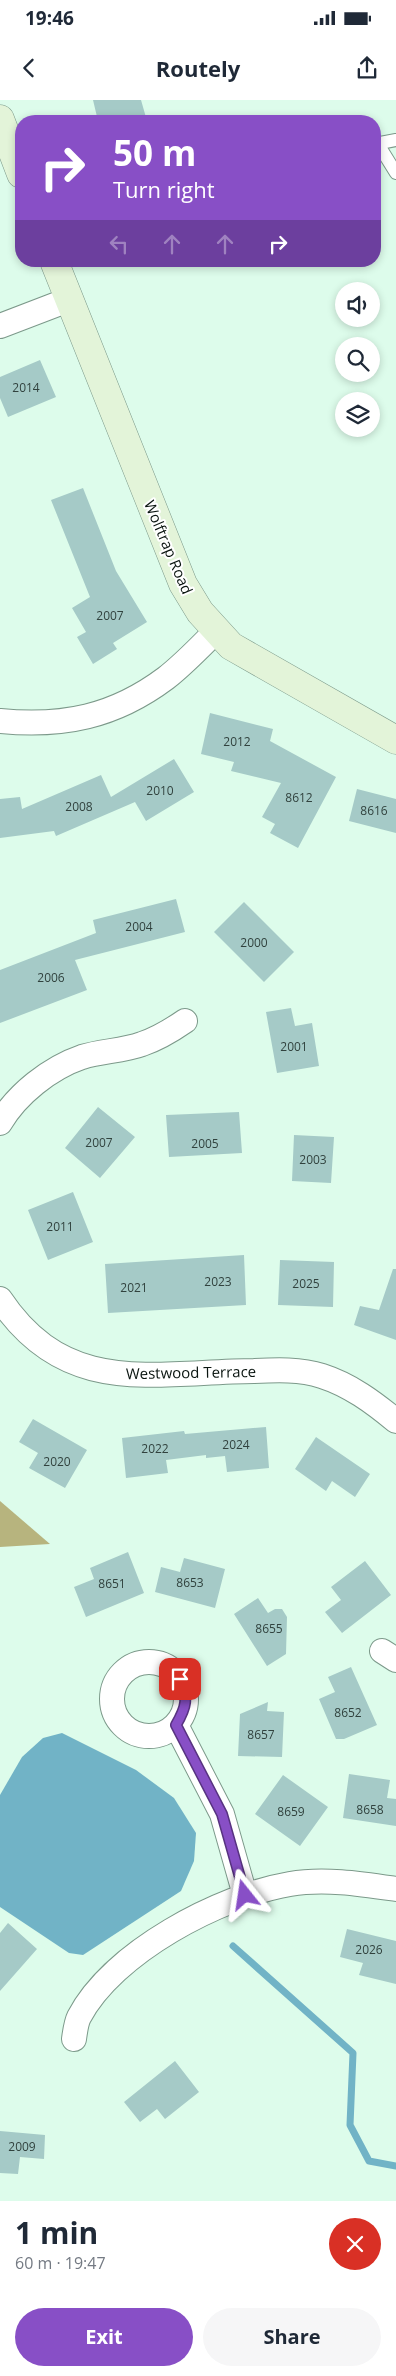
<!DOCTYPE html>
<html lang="en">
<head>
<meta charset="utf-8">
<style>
	:root { --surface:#fff; --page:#f6f6f7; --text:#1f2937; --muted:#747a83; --accent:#884fc6 }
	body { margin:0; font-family:"Open Sans",sans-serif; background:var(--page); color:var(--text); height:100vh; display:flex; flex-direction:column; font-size:19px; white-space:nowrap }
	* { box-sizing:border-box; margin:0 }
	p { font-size:16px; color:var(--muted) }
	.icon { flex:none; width:28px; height:28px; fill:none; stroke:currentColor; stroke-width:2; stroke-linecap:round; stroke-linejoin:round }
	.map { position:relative; height:2101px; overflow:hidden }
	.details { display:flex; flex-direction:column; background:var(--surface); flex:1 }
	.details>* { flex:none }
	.hud { position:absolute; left:15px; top:15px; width:366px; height:152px; border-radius:20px; box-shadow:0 2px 8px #0003; background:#884fc6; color:#fff; overflow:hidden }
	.fabs { position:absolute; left:335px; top:182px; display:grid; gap:10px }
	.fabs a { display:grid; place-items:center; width:45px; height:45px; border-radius:50%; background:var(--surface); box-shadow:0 2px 8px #0003; font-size:25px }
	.pin { position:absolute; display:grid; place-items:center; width:42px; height:42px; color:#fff; margin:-21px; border-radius:10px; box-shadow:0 2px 8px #0006 }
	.me { position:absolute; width:55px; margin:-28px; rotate:345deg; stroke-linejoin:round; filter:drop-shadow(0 0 4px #0008) }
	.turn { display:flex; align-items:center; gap:18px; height:105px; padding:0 15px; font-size:22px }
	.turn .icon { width:65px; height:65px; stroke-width:2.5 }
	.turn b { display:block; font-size:35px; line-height:42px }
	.lanes { display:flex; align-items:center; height:48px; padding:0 15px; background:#0003; justify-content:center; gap:25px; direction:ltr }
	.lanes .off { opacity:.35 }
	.round { display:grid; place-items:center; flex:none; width:52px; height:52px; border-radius:26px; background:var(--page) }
	.overview { display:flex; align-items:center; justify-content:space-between; height:85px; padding:0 15px }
	h1 { font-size:30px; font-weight:700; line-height:38px }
	.cta { display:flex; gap:10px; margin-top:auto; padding:10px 15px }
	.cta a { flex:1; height:58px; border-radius:30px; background:var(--accent); color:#fff; font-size:20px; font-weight:700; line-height:58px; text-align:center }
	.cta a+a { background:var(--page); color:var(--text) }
	.status { display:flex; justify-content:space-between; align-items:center; height:35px; padding:0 25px; background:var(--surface); direction:ltr }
	.status svg { height:14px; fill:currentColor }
	header { display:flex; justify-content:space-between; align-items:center; height:65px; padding:0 15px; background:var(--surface); font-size:22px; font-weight:700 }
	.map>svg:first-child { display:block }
	.forest { fill:#b7b47e }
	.water { fill:#71b3c6 }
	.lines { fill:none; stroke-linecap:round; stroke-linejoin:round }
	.stream { stroke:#71b3c6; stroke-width:7 }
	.building { fill:#a5cac7 }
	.lane-casing { stroke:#7c998a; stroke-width:14 }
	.street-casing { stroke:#7c998a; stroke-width:26 }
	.secondary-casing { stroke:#7c998a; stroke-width:29 }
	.lane { stroke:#fff; stroke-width:12 }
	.street { stroke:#fff; stroke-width:24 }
	.secondary { stroke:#e3f4d9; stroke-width:28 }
	.route-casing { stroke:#583381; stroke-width:12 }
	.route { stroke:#884fc6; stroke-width:9 }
	.labels { text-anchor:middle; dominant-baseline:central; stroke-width:4; stroke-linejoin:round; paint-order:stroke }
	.number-label { font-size:12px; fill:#31423e }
	.street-label { font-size:15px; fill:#0a1510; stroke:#fff }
</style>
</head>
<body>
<div class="status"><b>19:46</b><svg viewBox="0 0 49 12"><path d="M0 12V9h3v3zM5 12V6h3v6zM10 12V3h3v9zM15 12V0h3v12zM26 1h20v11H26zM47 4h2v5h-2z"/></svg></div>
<header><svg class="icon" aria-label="back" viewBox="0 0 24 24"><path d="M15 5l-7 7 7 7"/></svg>Routely<svg class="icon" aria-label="share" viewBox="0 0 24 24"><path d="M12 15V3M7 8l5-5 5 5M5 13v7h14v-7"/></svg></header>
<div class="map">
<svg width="396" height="2101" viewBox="0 0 396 2101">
	<rect width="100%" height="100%" fill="#ddfceb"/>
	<!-- forest -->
	<path class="forest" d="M0,1401L50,1444L0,1447Z"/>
	<!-- water -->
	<path class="water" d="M62,1633L136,1670L174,1698L196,1733L194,1761L181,1791L83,1855L69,1853L0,1807V1695L22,1657L43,1638Z"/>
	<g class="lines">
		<!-- stream -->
		<path class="stream" d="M233,1846L353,1953L350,2025L369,2061L396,2066"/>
	</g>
	<!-- building -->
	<path class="building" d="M93,0H141L147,21H98Z
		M40,260L56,297L8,317L0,298V277Z
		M83,388L116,471L147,522L113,543L117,549L93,564L77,537L86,532L72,508L90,497L51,400Z
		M210,613L273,629L270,641L336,677L298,748L270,733L275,724L262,717L281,683L231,671L234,662L201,654Z
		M174,659L194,692L146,721L135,702L56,736L54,731L0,738V699L20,697L22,709L101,675L111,697Z
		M357,689L396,699V733L349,721Z
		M176,799L185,832L75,860L87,890L0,923V870L96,833L93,820Z
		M244,802L294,852L264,882L214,832Z
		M291,908L295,926L312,923L319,966L277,973L266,912Z
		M98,1007L135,1037L100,1078L65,1048Z
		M239,1012L242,1053L169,1057L166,1015Z
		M294,1035L334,1037L331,1083L292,1081Z
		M73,1092L93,1142L48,1160L28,1110Z
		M244,1155L246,1205L108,1213L105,1164Z
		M280,1160L334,1162L333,1207L278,1205Z
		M393,1169H396V1240L354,1225L360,1206L379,1210Z
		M33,1319L87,1350L65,1388L29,1368L38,1353L19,1342Z
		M266,1327L269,1368L227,1372L225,1356L206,1358V1355L166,1360L168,1373L126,1378L122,1338L184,1331L185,1334Z
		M316,1337L370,1374L355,1397L332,1381L326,1391L295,1369Z
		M128,1452L144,1493L86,1517L74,1487L94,1479L90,1468Z
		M184,1458L225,1469L215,1508L155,1492L161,1467L180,1472Z
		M365,1461L391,1495L342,1533L325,1512L341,1500L331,1487Z
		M258,1498L268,1513L275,1509H282L287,1517L286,1554L267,1566L234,1514Z
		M351,1567L377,1625L344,1639H336L319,1599L335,1592L328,1577Z
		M268,1602L267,1611L284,1612L282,1657L238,1656L240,1614Z
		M349,1674L390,1680L387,1698L396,1699V1726L343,1718Z
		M283,1675L328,1707L300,1746L255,1714Z
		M8,1823L37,1849L0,1891V1833Z
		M347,1829L396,1841V1884L359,1875L363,1863L340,1857Z
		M175,1961L199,1992L165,2019L157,2009L140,2022L124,2002Z
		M0,2031L45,2035L44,2059L20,2057L18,2074L0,2073Z"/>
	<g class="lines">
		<!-- lane casing -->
		<g class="lane-casing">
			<path id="lane" d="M375,44L396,40
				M378,44L396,73"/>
		</g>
		<!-- street casing -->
		<g class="street-casing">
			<path id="street" d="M0,226L68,200
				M0,621C63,627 114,617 166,578C184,564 200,547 216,531
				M0,1023C17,994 50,968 82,957C101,951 123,951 142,944C157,939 172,930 185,921
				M0,1199C66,1298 153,1272 254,1271C277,1270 300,1269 322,1276C350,1285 373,1302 396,1321
				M382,1551L396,1560
				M112 1599a37 37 0 1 1 74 0a37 37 0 1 1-74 0Z
				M176,1625L222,1714L245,1795
				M74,1939C75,1932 76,1923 79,1917C113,1852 220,1796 290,1784C324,1778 362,1784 396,1789"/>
		</g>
		<!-- secondary casing -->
		<g class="secondary-casing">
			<path id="secondary" d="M0,19L21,74
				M54,161L183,484L200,512L231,546L396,640"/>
		</g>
		<!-- lane -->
		<use href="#lane" class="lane"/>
		<!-- street -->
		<use href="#street" class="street"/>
		<!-- secondary -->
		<use href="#secondary" class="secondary"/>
	</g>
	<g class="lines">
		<!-- route casing -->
		<g class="route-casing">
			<path id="route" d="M180,1579C188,1599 187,1606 176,1625L222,1714L245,1795"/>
		</g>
		<!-- route -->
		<use href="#route" class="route"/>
	</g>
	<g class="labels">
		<!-- number labels -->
		<g class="number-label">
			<text x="26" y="287">2014</text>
			<text x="110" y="515">2007</text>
			<text x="237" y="641">2012</text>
			<text x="160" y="690">2010</text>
			<text x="299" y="697">8612</text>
			<text x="79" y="706">2008</text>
			<text x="374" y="710">8616</text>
			<text x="139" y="826">2004</text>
			<text x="254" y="842">2000</text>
			<text x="51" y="877">2006</text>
			<text x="294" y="946">2001</text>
			<text x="99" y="1042">2007</text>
			<text x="205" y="1043">2005</text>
			<text x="313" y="1059">2003</text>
			<text x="60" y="1126">2011</text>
			<text x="218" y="1181">2023</text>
			<text x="306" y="1183">2025</text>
			<text x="134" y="1187">2021</text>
			<text x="236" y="1344">2024</text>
			<text x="155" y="1348">2022</text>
			<text x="57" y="1361">2020</text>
			<text x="190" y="1482">8653</text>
			<text x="112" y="1483">8651</text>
			<text x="269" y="1528">8655</text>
			<text x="348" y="1612">8652</text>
			<text x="261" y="1634">8657</text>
			<text x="370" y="1709">8658</text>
			<text x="291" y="1711">8659</text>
			<text x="369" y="1849">2026</text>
			<text x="22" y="2046">2009</text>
		</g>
		<!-- street labels -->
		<g class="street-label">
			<text transform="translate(169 447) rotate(67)">Wolftrap Road</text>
			<text transform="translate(191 1272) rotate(-1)">Westwood Terrace</text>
		</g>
	</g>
</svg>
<div class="fabs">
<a><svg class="icon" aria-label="sound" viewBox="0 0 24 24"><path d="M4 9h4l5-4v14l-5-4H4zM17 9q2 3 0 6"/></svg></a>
<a><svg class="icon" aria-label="search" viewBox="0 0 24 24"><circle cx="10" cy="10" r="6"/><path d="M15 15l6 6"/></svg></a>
<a><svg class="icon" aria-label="layers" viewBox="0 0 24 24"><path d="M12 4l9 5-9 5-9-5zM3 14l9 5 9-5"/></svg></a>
</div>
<div class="pin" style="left:180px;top:1579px;background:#d93025"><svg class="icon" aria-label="arrive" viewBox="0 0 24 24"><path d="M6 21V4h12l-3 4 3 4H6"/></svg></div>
<svg class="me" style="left:245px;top:1795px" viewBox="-20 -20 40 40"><path d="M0-17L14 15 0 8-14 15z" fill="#884fc6" stroke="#fff" stroke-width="4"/></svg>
<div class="hud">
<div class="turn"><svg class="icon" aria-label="right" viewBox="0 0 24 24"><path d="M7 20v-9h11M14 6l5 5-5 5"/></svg><div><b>50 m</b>Turn right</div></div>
<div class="lanes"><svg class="icon off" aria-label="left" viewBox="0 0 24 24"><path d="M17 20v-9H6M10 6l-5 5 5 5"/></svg><svg class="icon off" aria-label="ahead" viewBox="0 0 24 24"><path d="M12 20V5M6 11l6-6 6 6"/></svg><svg class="icon off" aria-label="ahead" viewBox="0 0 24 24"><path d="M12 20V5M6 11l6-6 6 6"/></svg><svg class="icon" aria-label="right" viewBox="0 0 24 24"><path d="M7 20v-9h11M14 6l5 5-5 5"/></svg></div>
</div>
</div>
<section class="details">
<div class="overview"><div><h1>1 min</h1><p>60 m · 19:47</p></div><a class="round" style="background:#d93025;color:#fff"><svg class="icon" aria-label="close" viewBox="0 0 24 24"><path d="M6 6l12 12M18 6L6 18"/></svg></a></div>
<div class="cta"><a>Exit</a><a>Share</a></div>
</section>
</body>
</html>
